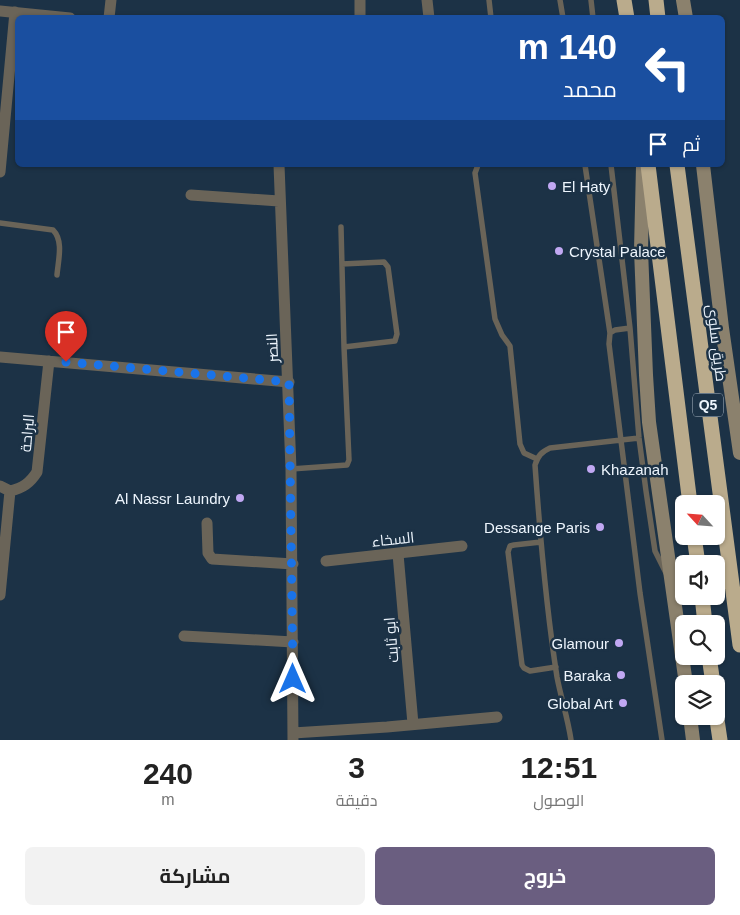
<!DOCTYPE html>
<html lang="ar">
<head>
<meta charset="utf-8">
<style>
	:root { --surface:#fff; --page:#f2f2f2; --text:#222; --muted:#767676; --accent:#6a5e80 }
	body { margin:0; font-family:Arial,Cairo,sans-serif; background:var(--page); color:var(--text); direction:rtl; height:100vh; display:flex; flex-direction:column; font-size:19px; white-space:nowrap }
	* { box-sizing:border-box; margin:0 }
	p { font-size:16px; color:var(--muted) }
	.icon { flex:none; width:28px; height:28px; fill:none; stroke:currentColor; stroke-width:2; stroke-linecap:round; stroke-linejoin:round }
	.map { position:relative; height:740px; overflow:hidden; direction:ltr }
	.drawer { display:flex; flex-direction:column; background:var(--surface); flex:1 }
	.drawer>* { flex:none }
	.guide { position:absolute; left:15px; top:15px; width:710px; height:152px; border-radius:8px; box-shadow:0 1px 4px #0004; direction:rtl; background:#1a4fa0; color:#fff; overflow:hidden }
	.needle { width:32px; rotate:296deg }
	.buttons { position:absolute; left:675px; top:495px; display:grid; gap:10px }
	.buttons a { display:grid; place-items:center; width:50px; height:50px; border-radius:8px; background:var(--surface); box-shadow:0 1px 4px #0004; font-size:25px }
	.pin { position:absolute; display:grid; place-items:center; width:42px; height:42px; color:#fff; margin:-51px -21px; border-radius:50% 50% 50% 0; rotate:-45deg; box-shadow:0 0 5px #0007 }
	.pin .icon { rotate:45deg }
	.me { position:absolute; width:55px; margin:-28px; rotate:0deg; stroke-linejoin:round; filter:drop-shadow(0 0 4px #0008) }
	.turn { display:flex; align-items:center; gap:18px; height:105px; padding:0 25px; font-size:22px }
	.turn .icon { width:65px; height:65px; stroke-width:2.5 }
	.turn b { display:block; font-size:35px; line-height:42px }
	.then { display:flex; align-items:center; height:48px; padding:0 25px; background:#0003; gap:10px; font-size:19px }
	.eta { display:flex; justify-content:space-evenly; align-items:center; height:85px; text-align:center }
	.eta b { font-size:30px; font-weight:700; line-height:35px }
	.action { display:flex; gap:10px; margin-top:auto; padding:10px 25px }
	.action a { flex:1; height:58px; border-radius:8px; background:var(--accent); color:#fff; font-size:20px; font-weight:700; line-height:58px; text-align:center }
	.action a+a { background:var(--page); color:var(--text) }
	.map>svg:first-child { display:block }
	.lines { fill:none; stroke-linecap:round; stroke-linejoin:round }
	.service { stroke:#6a6458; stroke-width:5.5 }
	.minor { stroke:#6a6458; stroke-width:11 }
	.secondary { stroke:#8b816d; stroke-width:14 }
	.motorway { stroke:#baab8c; stroke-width:15 }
	.route { stroke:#1a73e8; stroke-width:9; stroke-dasharray:0 16.2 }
	.poi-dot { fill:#c1a8f3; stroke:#1c3246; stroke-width:2 }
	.labels { text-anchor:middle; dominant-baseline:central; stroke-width:5; stroke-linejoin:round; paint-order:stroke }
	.shield { fill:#1c3246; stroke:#aebac6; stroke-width:1 }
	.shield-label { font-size:14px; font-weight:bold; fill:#edf5fd }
	.poi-label { font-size:15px; fill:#edf5fd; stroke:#1c3246; text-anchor:end }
	.street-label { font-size:15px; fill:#edf5fd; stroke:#1c3246 }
</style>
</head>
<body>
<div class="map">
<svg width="740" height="740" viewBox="0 0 740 740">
	<rect width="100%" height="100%" fill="#1c3246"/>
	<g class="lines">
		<!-- service -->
		<path class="service" d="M489,0L491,18
			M560,0L563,18
			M591,0L593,18
			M478,165L475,173L495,319L502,335L510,346L520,444L524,453L537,459
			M585,165L610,333
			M611,165L630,328L639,438L646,491L655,551L666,573
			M0,223L53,230C64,241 58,261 57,275
			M342,264L384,262L388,267L397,334L395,341L344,347
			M630,328L615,330L610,333L609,344L640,593L662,740
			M291,469L347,465L349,460L344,347L341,227
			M541,542L514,545L510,546L508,552L522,665L524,668L530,671L556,667
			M571,740C568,719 561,698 557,677C546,607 540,536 535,465C538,456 541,452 550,448L639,438"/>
		<!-- minor -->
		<path class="minor" d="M360,0V18
			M427,0L429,18
			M0,11L70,18
			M109,18L111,0
			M279,165L291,469L293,740
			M0,172L15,12
			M191,195L279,201
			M0,357L289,382
			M0,486L10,491C23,488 30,483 37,472L49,361
			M207,523L208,553L212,559L293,564
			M398,554L413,724
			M326,561L462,546
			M0,595L10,491
			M184,636L293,642
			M293,733L387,727L497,717"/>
		<!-- secondary -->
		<path class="secondary" d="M683,0L686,18
			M703,165L722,328L740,453
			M643,166L641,250L646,375L649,422L686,684
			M690,716L693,740"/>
		<!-- motorway -->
		<path class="motorway" d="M624,0L627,18
			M656,0L658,18
			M648,165L690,504
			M677,165L740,645
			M694,536L698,564
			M702,596L705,624
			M709,656L713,684
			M716,713L720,740"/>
	</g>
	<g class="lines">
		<!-- route -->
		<path class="route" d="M66,362L289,382L293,679"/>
	</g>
	<!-- markers -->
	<g class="poi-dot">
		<circle cx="552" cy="186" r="5"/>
		<circle cx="559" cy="251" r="5"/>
		<circle cx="591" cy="469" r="5"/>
		<circle cx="240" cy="498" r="5"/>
		<circle cx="600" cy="527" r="5"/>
		<circle cx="619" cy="643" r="5"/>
		<circle cx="621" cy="675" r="5"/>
		<circle cx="623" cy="703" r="5"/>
	</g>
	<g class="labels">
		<!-- shield labels -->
		<rect class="shield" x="693" y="393.5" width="30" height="23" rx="4"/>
		<g class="shield-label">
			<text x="708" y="405">Q5</text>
		</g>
		<!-- poi labels -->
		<g class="poi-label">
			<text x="562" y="186" text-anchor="start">El Haty</text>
			<text x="569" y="251" text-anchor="start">Crystal Palace</text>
			<text x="601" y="469" text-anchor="start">Khazanah</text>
			<text x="230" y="498">Al Nassr Laundry</text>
			<text x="590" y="527">Dessange Paris</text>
			<text x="609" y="643">Glamour</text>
			<text x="611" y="675">Baraka</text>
			<text x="613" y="703">Global Art</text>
		</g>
		<!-- street labels -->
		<g class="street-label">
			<text transform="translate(717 343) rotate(83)">طريق سلوى</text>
			<text transform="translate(272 348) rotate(-93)">النصر</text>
			<text transform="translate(27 433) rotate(-85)">البراحة</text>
			<text transform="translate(393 539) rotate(-6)">السخاء</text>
			<text transform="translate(391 640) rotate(-95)">ابو ثابت</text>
		</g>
	</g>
</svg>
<div class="buttons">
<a><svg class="needle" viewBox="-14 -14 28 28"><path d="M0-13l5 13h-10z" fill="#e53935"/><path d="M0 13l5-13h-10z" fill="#767676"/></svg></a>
<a><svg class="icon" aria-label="sound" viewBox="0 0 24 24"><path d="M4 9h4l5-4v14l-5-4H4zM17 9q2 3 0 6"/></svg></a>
<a><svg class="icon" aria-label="search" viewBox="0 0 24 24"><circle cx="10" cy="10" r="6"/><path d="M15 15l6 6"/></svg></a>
<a><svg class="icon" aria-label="layers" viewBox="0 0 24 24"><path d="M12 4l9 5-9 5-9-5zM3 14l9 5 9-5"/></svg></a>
</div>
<div class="pin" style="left:66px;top:362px;background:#d93025"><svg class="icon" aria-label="arrive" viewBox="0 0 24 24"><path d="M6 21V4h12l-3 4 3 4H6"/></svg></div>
<svg class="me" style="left:293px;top:679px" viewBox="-20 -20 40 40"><path d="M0-17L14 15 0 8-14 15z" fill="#1a73e8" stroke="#fff" stroke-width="4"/></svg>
<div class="guide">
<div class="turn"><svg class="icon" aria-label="left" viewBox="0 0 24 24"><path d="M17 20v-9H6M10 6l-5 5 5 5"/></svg><div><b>140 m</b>محمد</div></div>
<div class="then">ثم<svg class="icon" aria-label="arrive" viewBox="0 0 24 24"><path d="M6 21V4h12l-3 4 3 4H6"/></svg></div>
</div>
</div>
<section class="drawer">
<div class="eta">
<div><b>12:51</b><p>الوصول</p></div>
<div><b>3</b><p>دقيقة</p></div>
<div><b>240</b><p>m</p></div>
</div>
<div class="action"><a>خروج</a><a>مشاركة</a></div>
</section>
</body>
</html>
